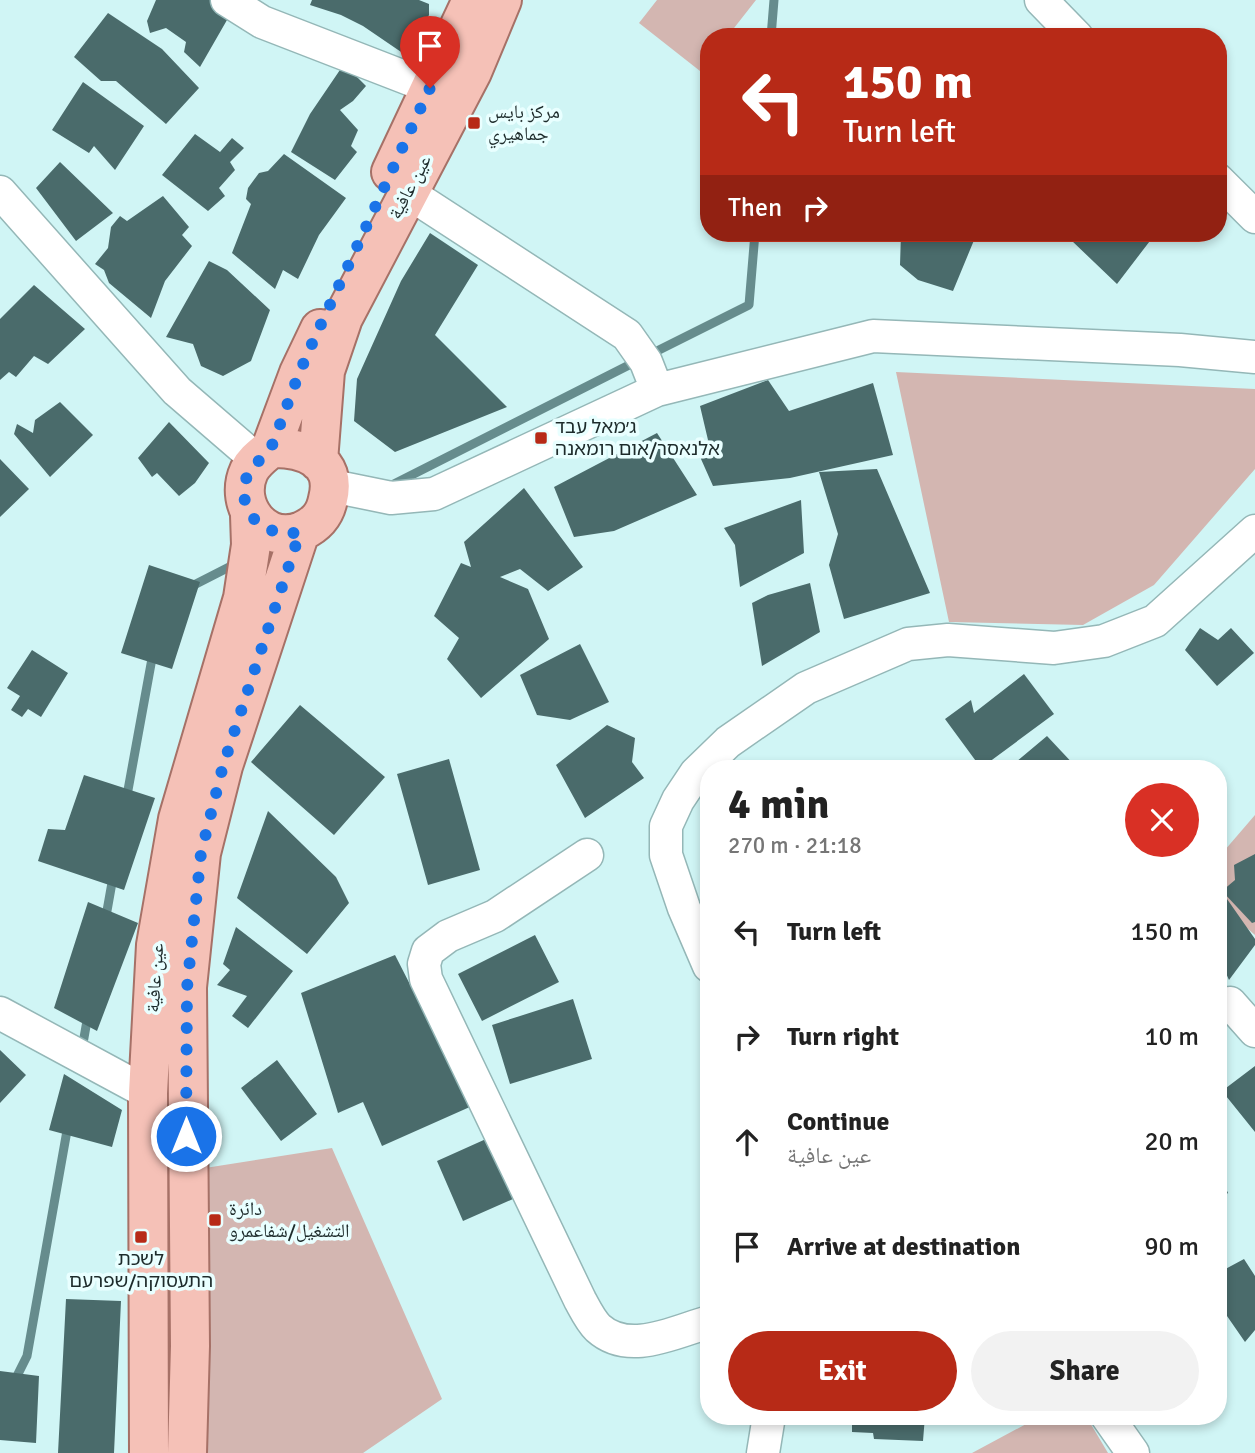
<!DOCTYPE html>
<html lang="en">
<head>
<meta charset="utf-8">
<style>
	:root { --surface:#fff; --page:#f2f2f2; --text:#222; --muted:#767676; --accent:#b72a17 }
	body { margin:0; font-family:Signika,"Noto Naskh Arabic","Noto Sans Hebrew",sans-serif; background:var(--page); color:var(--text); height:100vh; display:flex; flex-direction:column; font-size:26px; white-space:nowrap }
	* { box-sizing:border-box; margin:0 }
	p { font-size:23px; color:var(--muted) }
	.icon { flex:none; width:38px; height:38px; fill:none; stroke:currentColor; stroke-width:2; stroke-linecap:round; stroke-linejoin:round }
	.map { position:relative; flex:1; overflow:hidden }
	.drawer { position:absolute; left:700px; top:760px; width:527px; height:665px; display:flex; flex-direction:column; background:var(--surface); border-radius:28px; box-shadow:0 4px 10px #0003 }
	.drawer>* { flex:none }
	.banner { position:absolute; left:700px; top:28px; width:527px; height:214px; border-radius:28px; box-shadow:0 4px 10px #0003; background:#b72a17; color:#fff; overflow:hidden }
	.pin { position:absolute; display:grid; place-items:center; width:60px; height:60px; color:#fff; margin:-72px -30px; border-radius:50% 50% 50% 0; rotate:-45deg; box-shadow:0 0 7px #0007 }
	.pin .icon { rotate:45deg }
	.me { position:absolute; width:77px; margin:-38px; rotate:0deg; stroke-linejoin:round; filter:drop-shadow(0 0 5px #0008) }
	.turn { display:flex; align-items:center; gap:24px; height:147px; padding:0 28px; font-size:32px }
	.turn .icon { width:91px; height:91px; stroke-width:2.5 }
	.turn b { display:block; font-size:49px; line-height:60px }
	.then { display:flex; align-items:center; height:66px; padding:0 28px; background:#0003; gap:14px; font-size:26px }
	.round { display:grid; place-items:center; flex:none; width:74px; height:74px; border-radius:37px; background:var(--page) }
	.overview { display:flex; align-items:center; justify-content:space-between; height:119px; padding:0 28px }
	h1 { font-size:42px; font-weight:700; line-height:52px }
	.button { display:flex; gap:14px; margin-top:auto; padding:14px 28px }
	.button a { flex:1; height:80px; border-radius:42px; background:var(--accent); color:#fff; font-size:28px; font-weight:700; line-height:80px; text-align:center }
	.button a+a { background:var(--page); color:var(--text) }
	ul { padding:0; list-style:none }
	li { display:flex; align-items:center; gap:21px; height:105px; padding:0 28px }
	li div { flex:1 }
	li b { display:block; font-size:26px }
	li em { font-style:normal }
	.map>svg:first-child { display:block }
	.green { fill:#d3b6b1 }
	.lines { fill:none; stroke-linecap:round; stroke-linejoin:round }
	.stream { stroke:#668c8d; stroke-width:9 }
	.building { fill:#4a6b6b }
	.minor-casing { stroke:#94b7b7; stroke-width:35 }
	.major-casing { stroke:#a67167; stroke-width:42 }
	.minor { stroke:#fff; stroke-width:32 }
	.major { stroke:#f5c1b7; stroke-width:38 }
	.route { stroke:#1a73e8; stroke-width:12; stroke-dasharray:0 21.6 }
	.poi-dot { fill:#b72a17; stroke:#e9ffff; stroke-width:2.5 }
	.labels { text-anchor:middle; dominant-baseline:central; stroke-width:7; stroke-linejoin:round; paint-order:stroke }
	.poi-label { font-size:19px; fill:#1d2b2b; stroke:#e9ffff; text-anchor:start }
	.street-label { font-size:19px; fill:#1d2b2b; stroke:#e9ffff }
</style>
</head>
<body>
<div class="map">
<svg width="1255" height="1453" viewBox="0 0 1255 1453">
	<rect width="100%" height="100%" fill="#d0f5f5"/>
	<!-- green -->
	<path class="green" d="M657,0H756L727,37H709V60L700,71L639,23Z
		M896,372L1255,389V469L1154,585L1083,625L949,622Z
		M1255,815V935L1218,903V858Z
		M332,1148L442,1399L363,1453H203L186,1171Z
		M1041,1416H1086L1108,1453H972Z"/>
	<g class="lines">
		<!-- stream -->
		<path class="stream" d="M771,37L774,0
			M649,355L749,305L755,233
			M390,486L637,361
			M190,587L237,563
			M126,801L153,653
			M105,922L113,877
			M82,1049L88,1015
			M13,1384L27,1356L68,1125"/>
	</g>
	<!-- building -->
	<path class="building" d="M156,0H213L216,7L227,20L200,67L184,52L186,42L166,28L150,33L147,21Z
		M312,0H419L429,4V15L407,56L363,26L341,15L310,5Z
		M108,13L162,49L199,88L166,124L116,81H101L74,57Z
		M344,64L366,86L353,101L340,110L358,130L351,146L357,152L335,180L291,152L310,114Z
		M83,82L144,126L115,170L94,146L89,153L52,130Z
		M195,134L220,152L232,138L244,148L230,162L235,170L219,188L225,196L208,211L162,175Z
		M284,154L346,198L319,235L298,279L283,270L275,289L232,253L251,204L246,199L248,188L259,173L268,171Z
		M60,162L113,213L76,241L36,188Z
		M163,196L189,227L182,235L192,246L165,281L151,318L109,283L104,270L95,264L108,248L111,227L120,216L127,221Z
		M430,233L478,265L435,335L507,407L395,452L354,421L357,379L401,281Z
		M901,233H977L953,291L918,280L900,265Z
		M1073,233H1156L1117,284L1071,240Z
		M209,261L227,270L270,310L251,361L223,376L201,366L193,344L166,337Z
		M34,285L85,329L48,364L34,356L16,377L9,372L0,380V319Z
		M768,380L789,411L873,383L893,455L790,478L713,486L701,459L708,440L700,406Z
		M60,402L93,435L50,477L14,434L17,424L33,433L35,420Z
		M169,422L209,463L195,483L179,496L157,473L152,477L138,458Z
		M657,433L697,495L614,531L574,537L554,487Z
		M0,459L29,489L0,517Z
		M877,469L930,593L844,619L829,565L838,534L819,472Z
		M524,488L583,567L548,591L520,569L500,577L528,589L549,639L481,698L447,659L459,638L434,616L461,563L471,567L464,542Z
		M801,500L804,553L740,587L735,545L724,528Z
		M149,565L200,582L172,669L121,653Z
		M810,583L820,632L762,666L752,603L768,595Z
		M1200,628L1218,640L1231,628L1254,653L1217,686L1185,650Z
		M580,644L609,702L570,720L537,715L520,675Z
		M32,650L68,673L41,717L28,709L22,717L11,710L20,696L7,688Z
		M1024,674L1054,714L981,768L945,719L971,700L974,713Z
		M300,705L385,777L334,835L251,762Z
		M607,725L635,738L632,762L644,778L585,818L556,765Z
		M1047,736L1077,768H1009Z
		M449,759L480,870L428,885L397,774Z
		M84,775L155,798L124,890L38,861L48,829L65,830Z
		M268,811L336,877L349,903L307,954L237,898Z
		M1255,854V922L1252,923L1222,891L1235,880L1234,865Z
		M1227,899L1255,939V945L1229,980L1221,962L1218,964V907Z
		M88,902L138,923L97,1031L54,1008Z
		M236,927L293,971L248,1028L232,1016L247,996L217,985L230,970L223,964Z
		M535,935L559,982L482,1021L458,974Z
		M395,955L472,1106L382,1146L363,1102L338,1113L301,993Z
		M573,999L592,1059L510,1084L492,1025Z
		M0,1050L26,1075L0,1103Z
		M277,1060L317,1114L281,1141L241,1088Z
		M1255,1066V1132L1222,1091Z
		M64,1074L122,1110L112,1147L49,1130Z
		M486,1139L513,1199L463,1221L437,1161Z
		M1218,1171L1228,1193L1218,1200Z
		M1244,1259L1255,1276V1330L1245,1342L1218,1303V1273Z
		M66,1299L121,1301L114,1453H58Z
		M0,1371L39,1376L36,1443L0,1440Z
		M852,1416H925L923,1441L874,1439L873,1433L852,1432Z"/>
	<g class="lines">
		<!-- minor casing -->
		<g class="minor-casing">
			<path id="minor" d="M227,0L262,22L430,87
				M1041,0L1077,37
				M1218,180L1255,217
				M0,192L177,391L257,460
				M407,192L627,335L646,362L657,390
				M332,486L391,498L434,494L657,390L873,336L1180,350L1255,357
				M587,855L495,916L448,936L428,951L424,964L426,979L580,1300C585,1309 590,1320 598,1328C629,1356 674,1332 709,1322
				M709,966L684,908L666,855V826L678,800L696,773L728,742L806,688L908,644L948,640L1054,648L1104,641L1155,621L1255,531
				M1230,1003L1255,1031
				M0,1013L148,1093
				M1107,1416L1133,1453
				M763,1453L769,1416"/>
		</g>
		<!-- major casing -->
		<g class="major-casing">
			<path id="major" d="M391,172L472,0
				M271,448L299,373L320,329
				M271,448C304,447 338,460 328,499C325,515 317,524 302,531C265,546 233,506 249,471C254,461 263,455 271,448Z
				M318,461L325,371L343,318L472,72L502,0
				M149,1453L148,1093L156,945L178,819L243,598L251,545L250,515
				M187,1453L190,1346L187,987L201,853L223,766L300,532"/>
		</g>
		<!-- minor -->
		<use href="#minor" class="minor"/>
		<!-- major -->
		<use href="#major" class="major"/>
	</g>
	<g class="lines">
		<!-- route -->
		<path class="route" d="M186,1136L187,988L201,853L223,766L300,532C273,538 244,522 244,492C245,462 265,463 273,443C282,420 290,396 299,374C312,342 327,312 341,281C371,217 400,152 430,88"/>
	</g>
	<!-- markers -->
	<g class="poi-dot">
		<rect x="467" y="116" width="14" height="14" rx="3.5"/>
		<rect x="534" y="431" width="14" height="14" rx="3.5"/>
		<rect x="208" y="1213" width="14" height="14" rx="3.5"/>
		<rect x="134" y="1230" width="14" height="14" rx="3.5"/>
	</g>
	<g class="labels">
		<!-- poi labels -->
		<g class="poi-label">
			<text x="488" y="112">مركز بايس<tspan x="488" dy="22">جماهيري</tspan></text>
			<text x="555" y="427">ג׳מאל עבד<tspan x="555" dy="22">אלנאסר/אום רומאנה</tspan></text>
			<text x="229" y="1209">دائرة<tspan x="229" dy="22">التشغيل/شفاعمرو</tspan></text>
			<text x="141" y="1259" text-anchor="middle">לשכת<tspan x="141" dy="22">התעסוקה/שפרעם</tspan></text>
		</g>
		<!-- street labels -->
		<g class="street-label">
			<text transform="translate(410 187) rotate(-62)">عين عافية</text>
			<text transform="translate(155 978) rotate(-86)">عين عافية</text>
		</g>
	</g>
</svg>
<div class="pin" style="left:430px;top:88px;background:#d93025"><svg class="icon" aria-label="arrive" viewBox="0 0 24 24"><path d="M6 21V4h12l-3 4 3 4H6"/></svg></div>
<svg class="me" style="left:186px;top:1136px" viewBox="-20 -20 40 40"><circle r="17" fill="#1a73e8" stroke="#fff" stroke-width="3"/><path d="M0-11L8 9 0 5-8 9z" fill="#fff"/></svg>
<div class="banner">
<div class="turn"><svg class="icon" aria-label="left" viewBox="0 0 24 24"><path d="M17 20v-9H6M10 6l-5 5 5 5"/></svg><div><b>150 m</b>Turn left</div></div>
<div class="then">Then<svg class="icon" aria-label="right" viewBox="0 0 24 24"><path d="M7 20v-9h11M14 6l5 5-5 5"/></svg></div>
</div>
<section class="drawer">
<div class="overview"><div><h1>4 min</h1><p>270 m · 21:18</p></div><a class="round" style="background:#d93025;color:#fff"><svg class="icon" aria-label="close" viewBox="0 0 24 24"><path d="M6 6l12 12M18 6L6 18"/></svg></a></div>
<ul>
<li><svg class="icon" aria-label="left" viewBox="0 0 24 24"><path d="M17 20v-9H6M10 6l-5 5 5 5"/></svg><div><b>Turn left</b></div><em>150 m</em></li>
<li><svg class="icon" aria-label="right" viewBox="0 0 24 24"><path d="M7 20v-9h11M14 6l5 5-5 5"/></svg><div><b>Turn right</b></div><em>10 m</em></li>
<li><svg class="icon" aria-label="ahead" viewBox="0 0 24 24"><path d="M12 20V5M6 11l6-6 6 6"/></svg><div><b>Continue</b><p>عين عافية</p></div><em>20 m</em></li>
<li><svg class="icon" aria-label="arrive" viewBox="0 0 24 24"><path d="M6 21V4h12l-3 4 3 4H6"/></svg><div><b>Arrive at destination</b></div><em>90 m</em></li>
</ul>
<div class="button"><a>Exit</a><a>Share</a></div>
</section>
</div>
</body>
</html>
